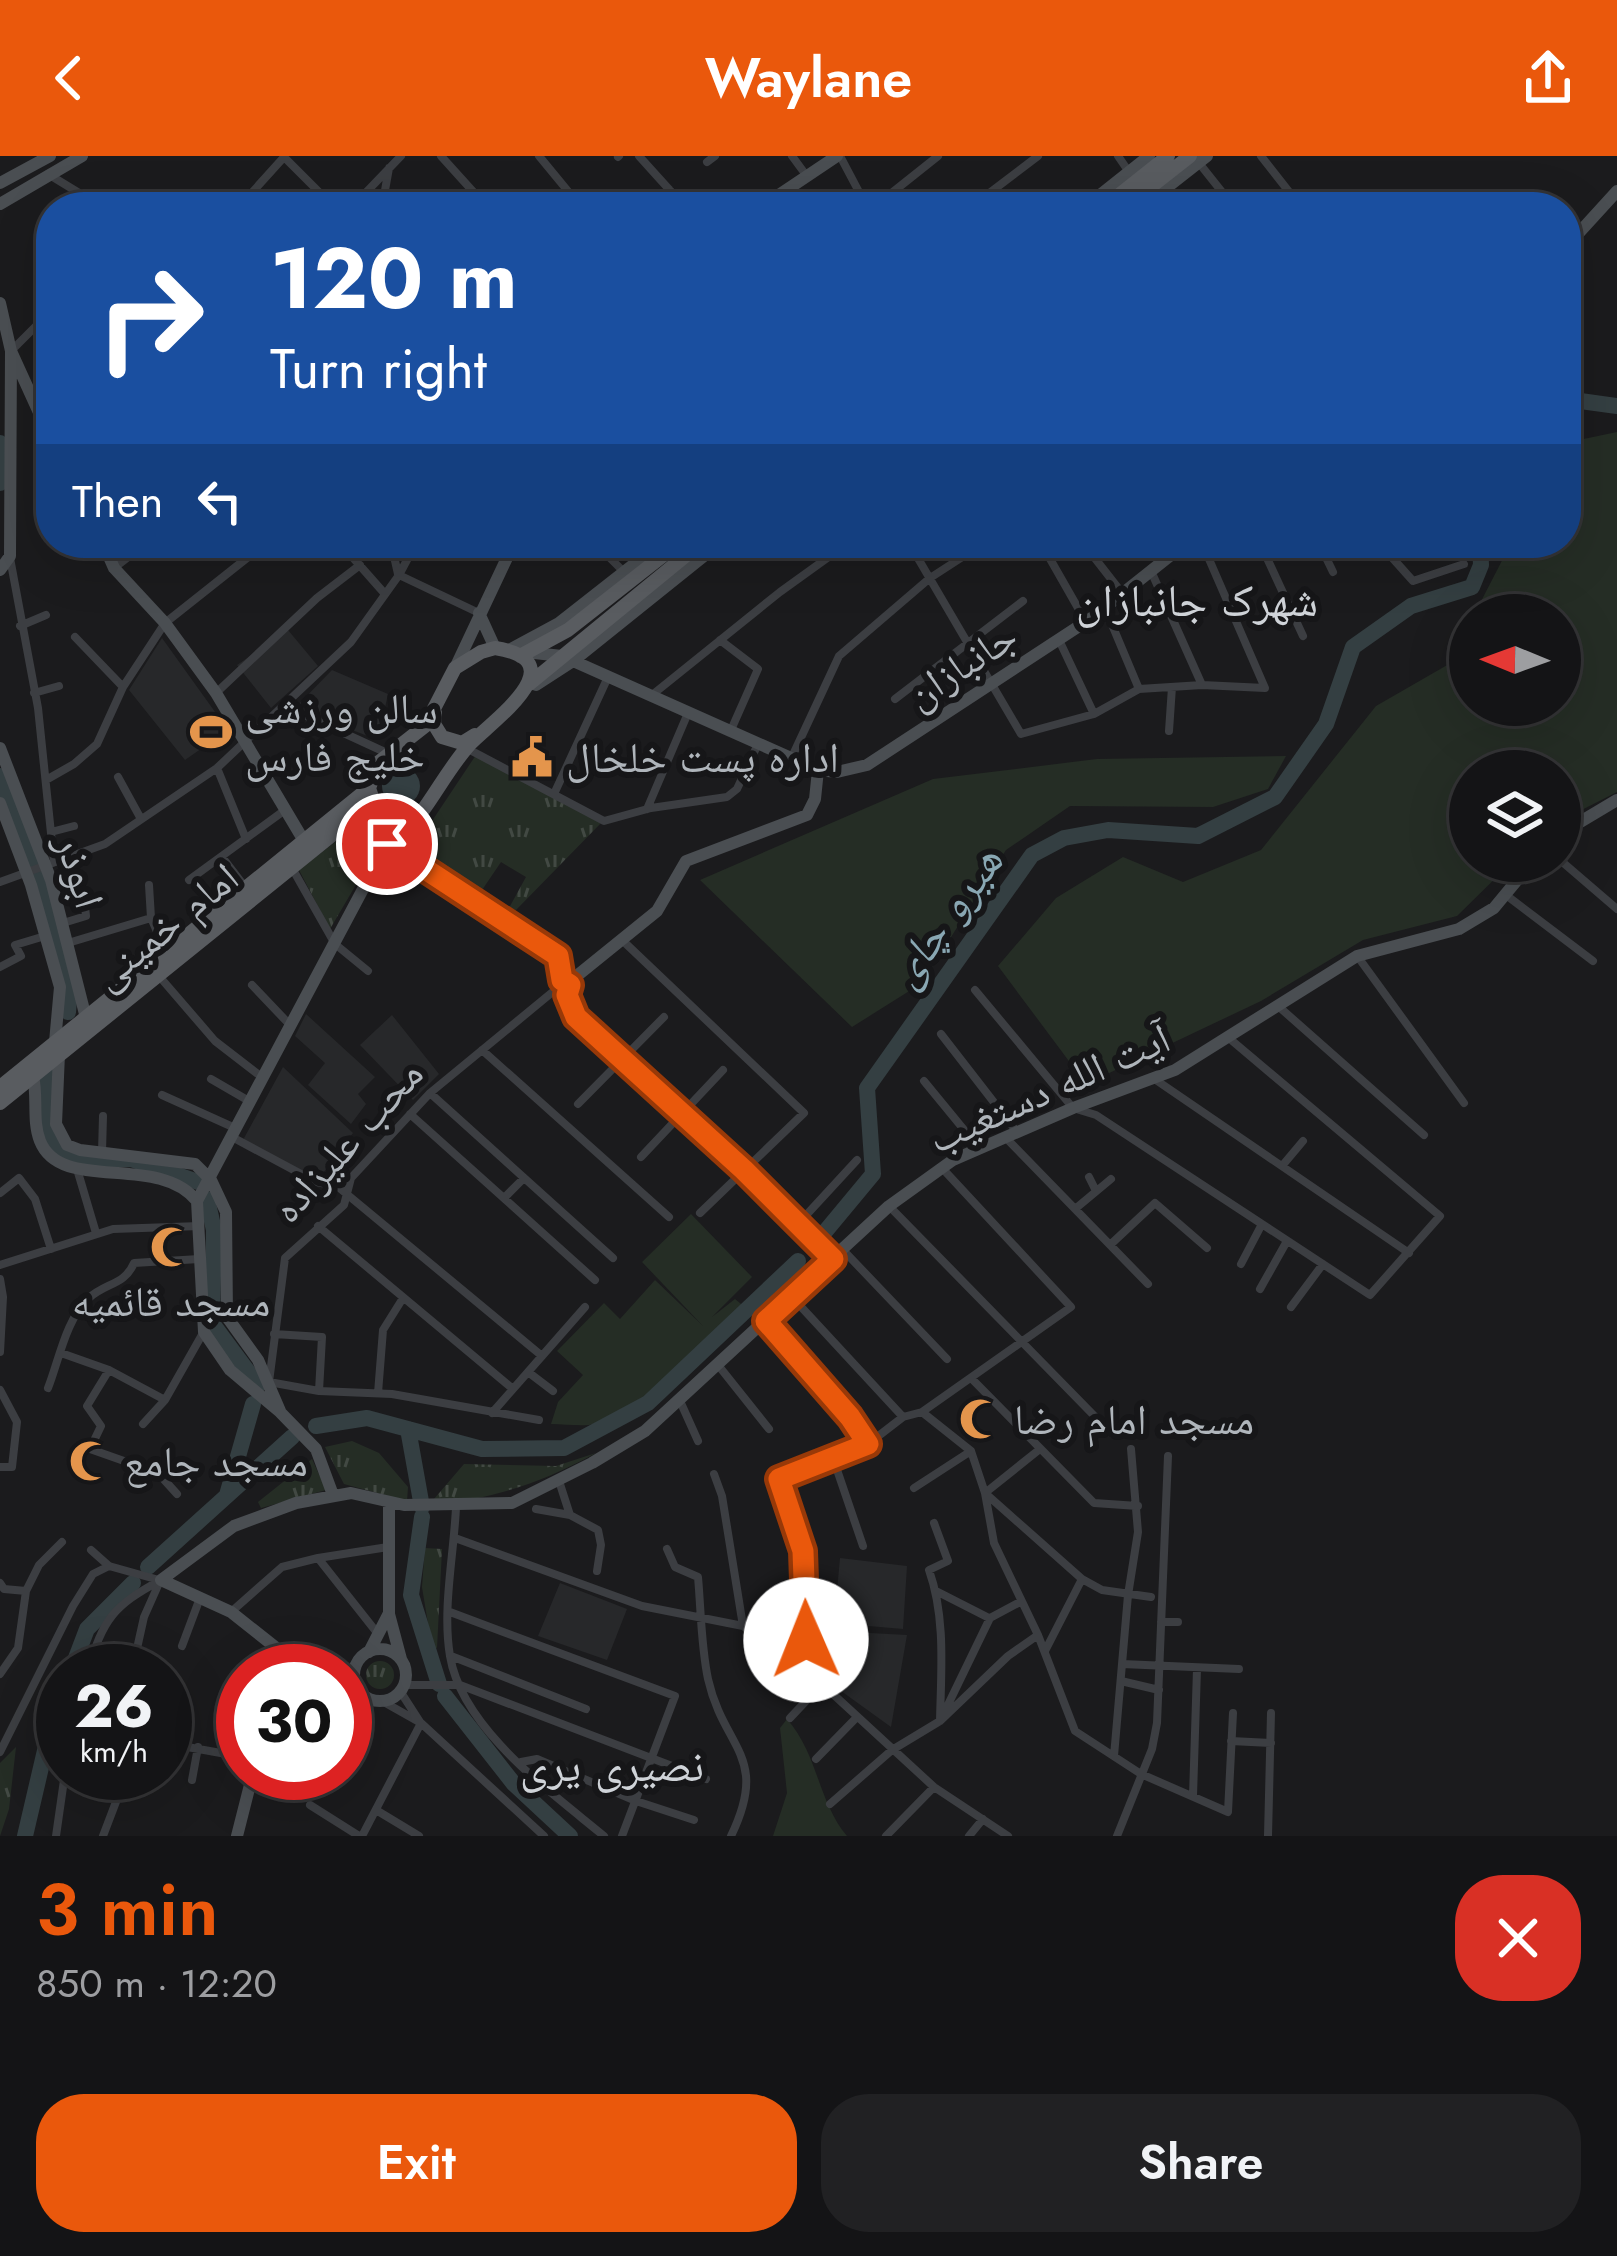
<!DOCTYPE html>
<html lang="en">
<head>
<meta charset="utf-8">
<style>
	:root { --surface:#141416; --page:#212123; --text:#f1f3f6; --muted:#9d9ea1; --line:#333335; --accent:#ea580c }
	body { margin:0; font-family:Jost,"Noto Naskh Arabic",sans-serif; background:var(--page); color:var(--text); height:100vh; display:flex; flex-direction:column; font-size:45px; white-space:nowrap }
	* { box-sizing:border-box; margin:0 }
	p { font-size:39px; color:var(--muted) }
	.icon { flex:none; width:66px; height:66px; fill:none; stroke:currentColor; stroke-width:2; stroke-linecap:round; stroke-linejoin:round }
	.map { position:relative; height:1680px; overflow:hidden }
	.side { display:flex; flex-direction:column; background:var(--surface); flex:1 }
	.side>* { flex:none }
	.top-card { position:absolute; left:36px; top:36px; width:1545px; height:366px; border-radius:48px; box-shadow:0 12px 48px #0002,0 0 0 3px var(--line); background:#1a4fa0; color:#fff; overflow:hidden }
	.needle { width:78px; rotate:271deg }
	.tools { position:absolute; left:1449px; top:438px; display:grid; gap:24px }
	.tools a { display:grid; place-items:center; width:132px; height:132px; border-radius:50%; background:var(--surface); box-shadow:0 12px 48px #0002,0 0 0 3px var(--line); font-size:60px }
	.speed { position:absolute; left:36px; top:1488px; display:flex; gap:24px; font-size:60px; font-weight:700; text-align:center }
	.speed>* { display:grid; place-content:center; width:156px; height:156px; border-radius:50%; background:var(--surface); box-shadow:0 12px 48px #0002,0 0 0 3px var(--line); line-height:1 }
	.speed small { font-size:30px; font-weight:400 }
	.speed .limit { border:18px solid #d22; background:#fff; color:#111 }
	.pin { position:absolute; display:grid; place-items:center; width:102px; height:102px; color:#fff; margin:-51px; border:6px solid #fff; border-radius:50%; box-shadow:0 3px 12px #0007 }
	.me { position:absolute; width:132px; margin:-66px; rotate:359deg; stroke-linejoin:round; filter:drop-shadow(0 0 9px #0008) }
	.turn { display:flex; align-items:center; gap:42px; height:252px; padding:0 36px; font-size:54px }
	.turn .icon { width:156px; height:156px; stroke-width:2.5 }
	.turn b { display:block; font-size:84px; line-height:102px }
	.then { display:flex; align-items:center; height:114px; padding:0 36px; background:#0003; gap:24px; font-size:45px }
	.round { display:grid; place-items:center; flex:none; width:126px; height:126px; border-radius:48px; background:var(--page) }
	.head { display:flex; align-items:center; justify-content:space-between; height:204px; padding:0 36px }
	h1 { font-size:72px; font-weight:600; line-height:90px; color:var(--accent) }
	.primary-button { display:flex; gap:24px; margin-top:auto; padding:24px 36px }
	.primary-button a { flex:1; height:138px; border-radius:48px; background:var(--accent); color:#fff; font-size:48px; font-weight:600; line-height:138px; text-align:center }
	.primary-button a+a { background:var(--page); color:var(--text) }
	header { display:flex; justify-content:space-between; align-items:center; height:156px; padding:0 36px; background:var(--accent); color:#fff; font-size:54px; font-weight:600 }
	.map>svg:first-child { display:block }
	.built { fill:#27282a }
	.grass { fill:url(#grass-tufts) }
	.garden { fill:#252d25 }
	.water { fill:#343f42 }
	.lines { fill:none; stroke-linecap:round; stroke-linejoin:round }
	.river { stroke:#343f42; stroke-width:16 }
	.street { stroke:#3c3e42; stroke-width:8 }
	.secondary { stroke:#4a4e52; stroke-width:12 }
	.primary { stroke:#595c60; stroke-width:14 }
	.route-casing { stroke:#983908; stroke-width:30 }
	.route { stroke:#ea580c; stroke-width:21 }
	.labels { text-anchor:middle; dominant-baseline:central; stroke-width:12; stroke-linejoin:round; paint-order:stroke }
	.street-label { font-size:42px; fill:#afb5bb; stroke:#161618 }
	.poi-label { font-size:42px; fill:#afb5bb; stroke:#161618; text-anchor:start }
	.neighbourhood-label { font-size:45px; fill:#cfd3d8; stroke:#161618 }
	.water-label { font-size:45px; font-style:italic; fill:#89a7b3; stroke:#161618 }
</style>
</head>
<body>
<header><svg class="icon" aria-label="back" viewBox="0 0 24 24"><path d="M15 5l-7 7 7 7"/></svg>Waylane<svg class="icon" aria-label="share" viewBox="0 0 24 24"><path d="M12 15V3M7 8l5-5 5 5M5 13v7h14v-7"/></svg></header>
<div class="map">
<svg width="1617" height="1680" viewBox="0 0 1617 1680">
	<defs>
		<pattern id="grass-tufts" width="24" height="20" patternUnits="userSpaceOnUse" patternTransform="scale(3)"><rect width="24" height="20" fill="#252d25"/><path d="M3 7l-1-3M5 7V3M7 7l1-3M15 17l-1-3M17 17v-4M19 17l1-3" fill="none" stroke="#424943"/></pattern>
	</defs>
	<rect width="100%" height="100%" fill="#1b1b1d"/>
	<!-- built -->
	<path class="built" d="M288,474L318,510L271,552L237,509Z
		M162,482L228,574L185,604L129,534Z
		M332,514L388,538L378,584L295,552Z
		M306,858L375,921L358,938L366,948L351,968L308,929L325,907L295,880Z
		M392,859L439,918L413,944L360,889Z
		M283,911L353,977L318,1024L243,984Z
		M840,1402L907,1410L903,1473L834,1467Z
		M560,1427L627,1453L607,1504L538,1480Z
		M833,1475L907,1479L891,1571L830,1527Z"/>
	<!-- grass -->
	<path class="grass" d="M476,599L601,667L516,754L509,752L526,721L501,706L482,734L401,685L432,665Z
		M365,663L378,668L381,686L330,773L299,714Z
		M352,1285L379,1297L408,1331L407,1345L344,1328L325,1291Z
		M596,1297C535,1330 496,1341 428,1350L464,1308L556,1310Z
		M312,1303L326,1334L261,1352L258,1346Z
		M425,1392L442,1393L437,1492L432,1491L422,1431Z
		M366 1519a14 14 0 1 1 28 0a14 14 0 1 1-28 0Z
		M16,1591L9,1653L0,1680V1607Z"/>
	<!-- garden -->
	<path class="garden" d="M1617,276V636L1560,665V615H1470V705H1513L1457,760L1363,784L1261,845L1086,928L998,810L1056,742L1123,701L1183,726L1261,694L1376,550L1449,508L1470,467V549H1560V459H1474L1511,387H1566V298L1574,285Z
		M1286,600L1268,633L1213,651L1070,650L1006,694L922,827L852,871L700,724L933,623L1097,603Z
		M691,1058L752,1121L712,1161L735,1143L746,1152C710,1185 637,1261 589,1269C577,1270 563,1268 551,1268L558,1246L583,1219L557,1195L604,1147L620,1163L655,1124L703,1170L642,1106Z
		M787,1563C818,1598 818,1646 847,1680H773L787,1637L780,1572Z"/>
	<!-- water -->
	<path class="water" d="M382 630a19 19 0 1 1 38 0a19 19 0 1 1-38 0Z"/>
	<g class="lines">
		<!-- river -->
		<path class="river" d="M1566,243L1617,250
			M0,287V327
			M0,620L32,705
			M37,719L70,833L68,856
			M48,919L45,966L54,989L85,1004L131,1003L198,1026
			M207,1043L214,1074L212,1167L258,1229
			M824,1077L873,1018L867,932L1032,699L1064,682L1108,674L1198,680L1275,641L1326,568L1353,491L1411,450L1472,431L1481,409L1480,387
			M316,1270L367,1262L482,1293L564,1292L648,1247L798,1105
			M408,1273L422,1351
			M227,1339L253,1248
			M422,1361L411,1439L439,1528
			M148,1411L292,1281
			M71,1515L87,1473L133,1427
			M445,1540L514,1628L570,1680
			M25,1680L50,1573L63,1538"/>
		<!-- street -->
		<path class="street" d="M441,0L487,51
			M539,0L581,51
			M639,0L685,51
			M792,0L806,19
			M840,0L867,51
			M1118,0L1129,16
			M1261,0L1301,51
			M618,1L619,0
			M707,6L715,0
			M1199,7L1234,51
			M48,18L102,51
			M786,34L801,51
			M648,48L669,33
			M239,51L284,1L334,51
			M352,51L401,0
			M382,51L389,12
			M874,51L938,0
			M971,51L1038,0
			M12,194L51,155
			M340,387L385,438
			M391,387L398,418
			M595,387L623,415
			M909,387L1021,578L1094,558L1139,533L1202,529L1265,532L1202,387
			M1041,387L1086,466
			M1083,387L1122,437
			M1151,387L1165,404
			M1260,387L1303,480
			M1319,387L1333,416
			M1379,387L1413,425L1464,408
			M10,402L38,552L54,706
			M114,412L146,387
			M1151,415L1202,529
			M399,419L479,457
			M1105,452L1139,533
			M20,470L46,459
			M75,481L123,531
			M720,484L758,513L731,574
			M1059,484L1094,558
			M34,537L59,530
			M216,537L317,442L360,409
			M652,539L780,436L848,387
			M895,543L1023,445
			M285,550L387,597
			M1169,575L1172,531
			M468,593L604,665L651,652L727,641L737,633L758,588
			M791,603L839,500L930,422L984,387
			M217,612L246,683
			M118,621L141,663
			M46,624L74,608L97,588L123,531L165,467L252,398
			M554,638L608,521
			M647,653L688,557
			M51,676L74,670
			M222,701L245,731
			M1560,704L1617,753
			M292,712L335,788L368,815
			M189,724L285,654
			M0,726L105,688L217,612L351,486L399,419L416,387
			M149,729L151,762L166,796
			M1506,739L1593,805
			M63,767L86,760L84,742
			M622,784L804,957L700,1057
			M68,787L151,762
			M1358,801L1464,947
			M0,811L21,800L15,789L45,780
			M159,820L215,885L263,922
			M252,829L290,869
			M975,834L1073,952L1096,959L1370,1139L1440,1060L1230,883
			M1278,850L1424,979
			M941,878L1017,976
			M482,894L669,1061
			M1153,922L1409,1097
			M211,923L249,945
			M924,925L979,992
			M430,937L613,1102
			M162,939L235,972
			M578,948L664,861
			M410,958L595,1124
			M232,981L316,1026L337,1030L542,1200L492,1257
			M1006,982L1148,1128
			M102,996L103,960
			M641,1001L723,914
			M1282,1010L1303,985
			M77,1013L96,1077
			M1089,1021L1096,1035
			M0,1037L19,1022L35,1043L51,1093
			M504,1042L523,1023
			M889,1050L1112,1278
			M1075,1053L1111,1023
			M798,1068L857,1004
			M318,1070L513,1233
			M1110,1089L1155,1047L1207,1092
			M843,1094L947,1203
			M1241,1108L1262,1068
			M0,1109L113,1073L200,1070
			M0,1123L3,1141L0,1196
			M1260,1133L1287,1085
			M792,1141L903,1261
			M1291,1151L1323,1108
			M766,1165L850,1261L868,1288
			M274,1178L322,1181L319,1235
			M61,1197L109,1214L165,1244L203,1177
			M542,1200L585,1151
			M718,1209L769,1273
			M109,1214L87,1250L101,1270L90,1293L158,1317L177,1338
			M528,1216L553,1235
			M971,1222L1094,1347L1138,1350
			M48,1232C59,1204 66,1163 89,1142C105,1127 125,1129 134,1107L199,1103
			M0,1234L17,1266L12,1311H0
			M378,1237L383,1174L403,1142
			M680,1245L698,1285
			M922,1256L971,1295L985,1337L994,1387L1038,1479L1075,1575L1141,1618L1228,1656L1233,1557
			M539,1264L392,1238L319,1235L269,1226L285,1102L344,1049L351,1022L430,937L555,834
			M143,1268L165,1244
			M1040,1293L985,1337L1082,1423L1045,1495
			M833,1302L863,1390
			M714,1318L722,1340L743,1470
			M914,1332L971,1295
			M456,1351C454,1398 442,1453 450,1500C462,1573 551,1636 604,1680
			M536,1353L570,1359L559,1325
			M570,1359L598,1374L601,1389L597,1415
			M934,1367L948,1405L929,1414C946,1462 941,1515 940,1565
			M455,1382L642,1450L743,1470L822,1528L934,1631L1008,1680
			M667,1393L675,1411L698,1421C701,1454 701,1490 708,1523C724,1594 770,1599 731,1680
			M91,1394L109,1410L159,1424
			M1082,1423L1102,1434L1151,1441
			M0,1427L4,1433L26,1435
			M938,1436L989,1462
			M231,1456L282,1411L318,1402
			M450,1456L675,1540L622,1680
			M1161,1466H1178
			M378,1478L318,1402L388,1391
			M772,1489L789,1481L807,1455
			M182,1490L200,1442
			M451,1500L586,1553
			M1122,1508L1239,1513
			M88,1515C103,1463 113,1450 161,1424
			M132,1515L144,1461L160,1425
			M806,1515L803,1395L779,1323L868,1288L903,1261L922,1256L1071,1151L942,1012
			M0,1518L18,1492L26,1435L39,1409L62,1386
			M1121,1525L1159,1534
			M405,1529H460L706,1623
			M400,1535L420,1566
			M382,1545L421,1567L544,1680
			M345,1549L354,1535
			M943,1559L990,1462L1020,1446
			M790,1562L822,1528
			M1231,1585L1271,1587
			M165,1587L243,1601
			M0,1596L73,1450L93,1418L109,1410
			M1114,1600L1128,1439L1138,1376L1131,1293
			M816,1603L857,1561
			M521,1606L537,1603L636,1645L694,1664
			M192,1624L198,1591
			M1193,1640L1197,1513
			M830,1648L892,1594L940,1565L1008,1500L1038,1479
			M310,1649L359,1680
			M376,1654L419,1680
			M56,1680L65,1617
			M103,1680L122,1630L118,1617
			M362,1680L421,1567
			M886,1680L934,1631
			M969,1680L983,1663
			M1117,1680L1152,1593L1157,1567L1168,1300
			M1268,1680L1271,1557"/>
		<!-- secondary -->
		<path class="secondary" d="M0,27L50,0
			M0,48L82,0
			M761,51L837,0
			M1085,51L1149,0
			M1142,51L1207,0
			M1566,91L1617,35
			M0,147L11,195L51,283
			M103,387L114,412L165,467L216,537L304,685
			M0,414L10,400L11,195
			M479,457L495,492
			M509,494L559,467L661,387
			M525,496L562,500L818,614L837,616L867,609L1093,461L1186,387
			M455,512L514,387
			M536,529L573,505L720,387
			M0,592L51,724L86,862
			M0,647L31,729L60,831L55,886
			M1560,678L1617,644
			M387,688L558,800L562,824
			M568,827L657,755L686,705L807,659L815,643L818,614
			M567,839L576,861L744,1014L833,1104
			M59,898L56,968L67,989L80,994L195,1008L211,1024L226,1056L227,1161L258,1204L280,1255
			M33,920C38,941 32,965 40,985C61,1038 157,996 197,1045L204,1176L230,1214L280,1256L316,1293L333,1339
			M197,1045L387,688L411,662
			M389,1346V1458L401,1503
			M161,1424L234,1370L296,1347L351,1337L404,1349L512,1347L592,1307L645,1275L889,1050L953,1004L1073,952L1175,914L1357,800L1459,773L1494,752L1533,705
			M161,1424L231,1456L284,1498L315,1515
			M354 1519a26 26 0 1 1 52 0a26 26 0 1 1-52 0Z
			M369,1496L388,1459
			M237,1680L253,1617"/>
		<!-- primary -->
		<path class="primary" d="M1104,51L1168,0
			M1125,51L1190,0
			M495,492C579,505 492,565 470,588C451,609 438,634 421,657C395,670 376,659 369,632L379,606L425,570L455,512L481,496Z
			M520,500L568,474L679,387
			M529,528L701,387
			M435,557L434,568L442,581L462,587L475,579
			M0,931L369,632
			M0,947L373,646"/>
	</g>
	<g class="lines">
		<!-- route casing -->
		<g class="route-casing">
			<path id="route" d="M387,688L558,800L562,824L570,829L567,839L576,861L744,1014L833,1103L766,1165L850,1261L868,1288L779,1323L803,1395L806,1484"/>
		</g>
		<!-- route -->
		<use href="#route" class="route"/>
	</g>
	<!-- icons -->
	<defs>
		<g id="stadium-bare" transform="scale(3.24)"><path d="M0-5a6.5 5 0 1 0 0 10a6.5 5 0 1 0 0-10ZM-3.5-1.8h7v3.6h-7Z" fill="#e4954c" stroke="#161618" stroke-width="2.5" paint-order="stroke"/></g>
		<g id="civic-bare" transform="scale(3.24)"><path d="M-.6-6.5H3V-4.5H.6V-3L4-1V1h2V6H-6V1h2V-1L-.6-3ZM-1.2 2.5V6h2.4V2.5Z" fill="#e4954c" stroke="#161618" stroke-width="2.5" paint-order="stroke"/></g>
		<g id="mosque-bare" transform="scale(3.24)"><path d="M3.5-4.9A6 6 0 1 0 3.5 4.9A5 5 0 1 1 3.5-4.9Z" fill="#e4954c" stroke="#161618" stroke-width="2.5" paint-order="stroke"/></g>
	</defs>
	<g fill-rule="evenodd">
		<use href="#stadium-bare" x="211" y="576"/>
		<use href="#civic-bare" x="532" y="601"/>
		<use href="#mosque-bare" x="171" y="1091"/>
		<use href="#mosque-bare" x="980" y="1263"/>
		<use href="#mosque-bare" x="90" y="1305"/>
	</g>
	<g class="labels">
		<!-- street labels -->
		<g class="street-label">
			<text transform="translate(961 509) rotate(-33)">جانبازان</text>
			<text transform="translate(80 715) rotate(73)">ابوذر</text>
			<text transform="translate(165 770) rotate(-39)">امام خمینی</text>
			<text transform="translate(1049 932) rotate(-24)">آیت الله دستغیب</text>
			<text transform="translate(347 985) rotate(-48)">محب علیزاده</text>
		</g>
		<!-- poi labels -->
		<g class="poi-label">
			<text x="245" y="552">سالن ورزشی<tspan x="245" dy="48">خلیج فارس</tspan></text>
			<text x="566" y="601">اداره پست خلخال</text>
			<text x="171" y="1145" text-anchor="middle">مسجد قائمیه</text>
			<text x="1014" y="1263">مسجد امام رضا</text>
			<text x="124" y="1305">مسجد جامع</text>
		</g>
		<!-- neighbourhood labels -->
		<g class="neighbourhood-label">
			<text x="1197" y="444">شهرک جانبازان</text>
			<text x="612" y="1609">نصیری یری</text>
		</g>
		<!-- water labels -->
		<g class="water-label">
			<text transform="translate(945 760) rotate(-54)">هیرو چای</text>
		</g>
	</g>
</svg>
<div class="tools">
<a><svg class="needle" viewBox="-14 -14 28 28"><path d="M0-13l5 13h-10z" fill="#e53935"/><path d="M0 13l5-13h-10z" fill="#9d9ea1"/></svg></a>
<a><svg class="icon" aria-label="layers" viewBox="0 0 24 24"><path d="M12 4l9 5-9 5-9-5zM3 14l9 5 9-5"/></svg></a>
</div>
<div class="speed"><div>26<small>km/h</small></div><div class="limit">30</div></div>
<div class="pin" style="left:387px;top:688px;background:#d93025"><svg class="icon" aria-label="arrive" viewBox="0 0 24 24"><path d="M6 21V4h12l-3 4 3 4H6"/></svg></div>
<svg class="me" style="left:806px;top:1484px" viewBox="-20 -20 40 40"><circle r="19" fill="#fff"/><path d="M0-13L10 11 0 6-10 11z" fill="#ea580c"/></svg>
<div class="top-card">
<div class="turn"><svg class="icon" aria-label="right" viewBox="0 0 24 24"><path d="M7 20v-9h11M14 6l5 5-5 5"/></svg><div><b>120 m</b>Turn right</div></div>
<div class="then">Then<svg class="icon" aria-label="left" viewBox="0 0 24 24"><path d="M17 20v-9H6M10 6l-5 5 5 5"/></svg></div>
</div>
</div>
<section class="side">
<div class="head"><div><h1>3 min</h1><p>850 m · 12:20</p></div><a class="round" style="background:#d93025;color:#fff"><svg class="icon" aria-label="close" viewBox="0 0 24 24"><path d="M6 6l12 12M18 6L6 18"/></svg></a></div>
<div class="primary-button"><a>Exit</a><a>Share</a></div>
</section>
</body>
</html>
